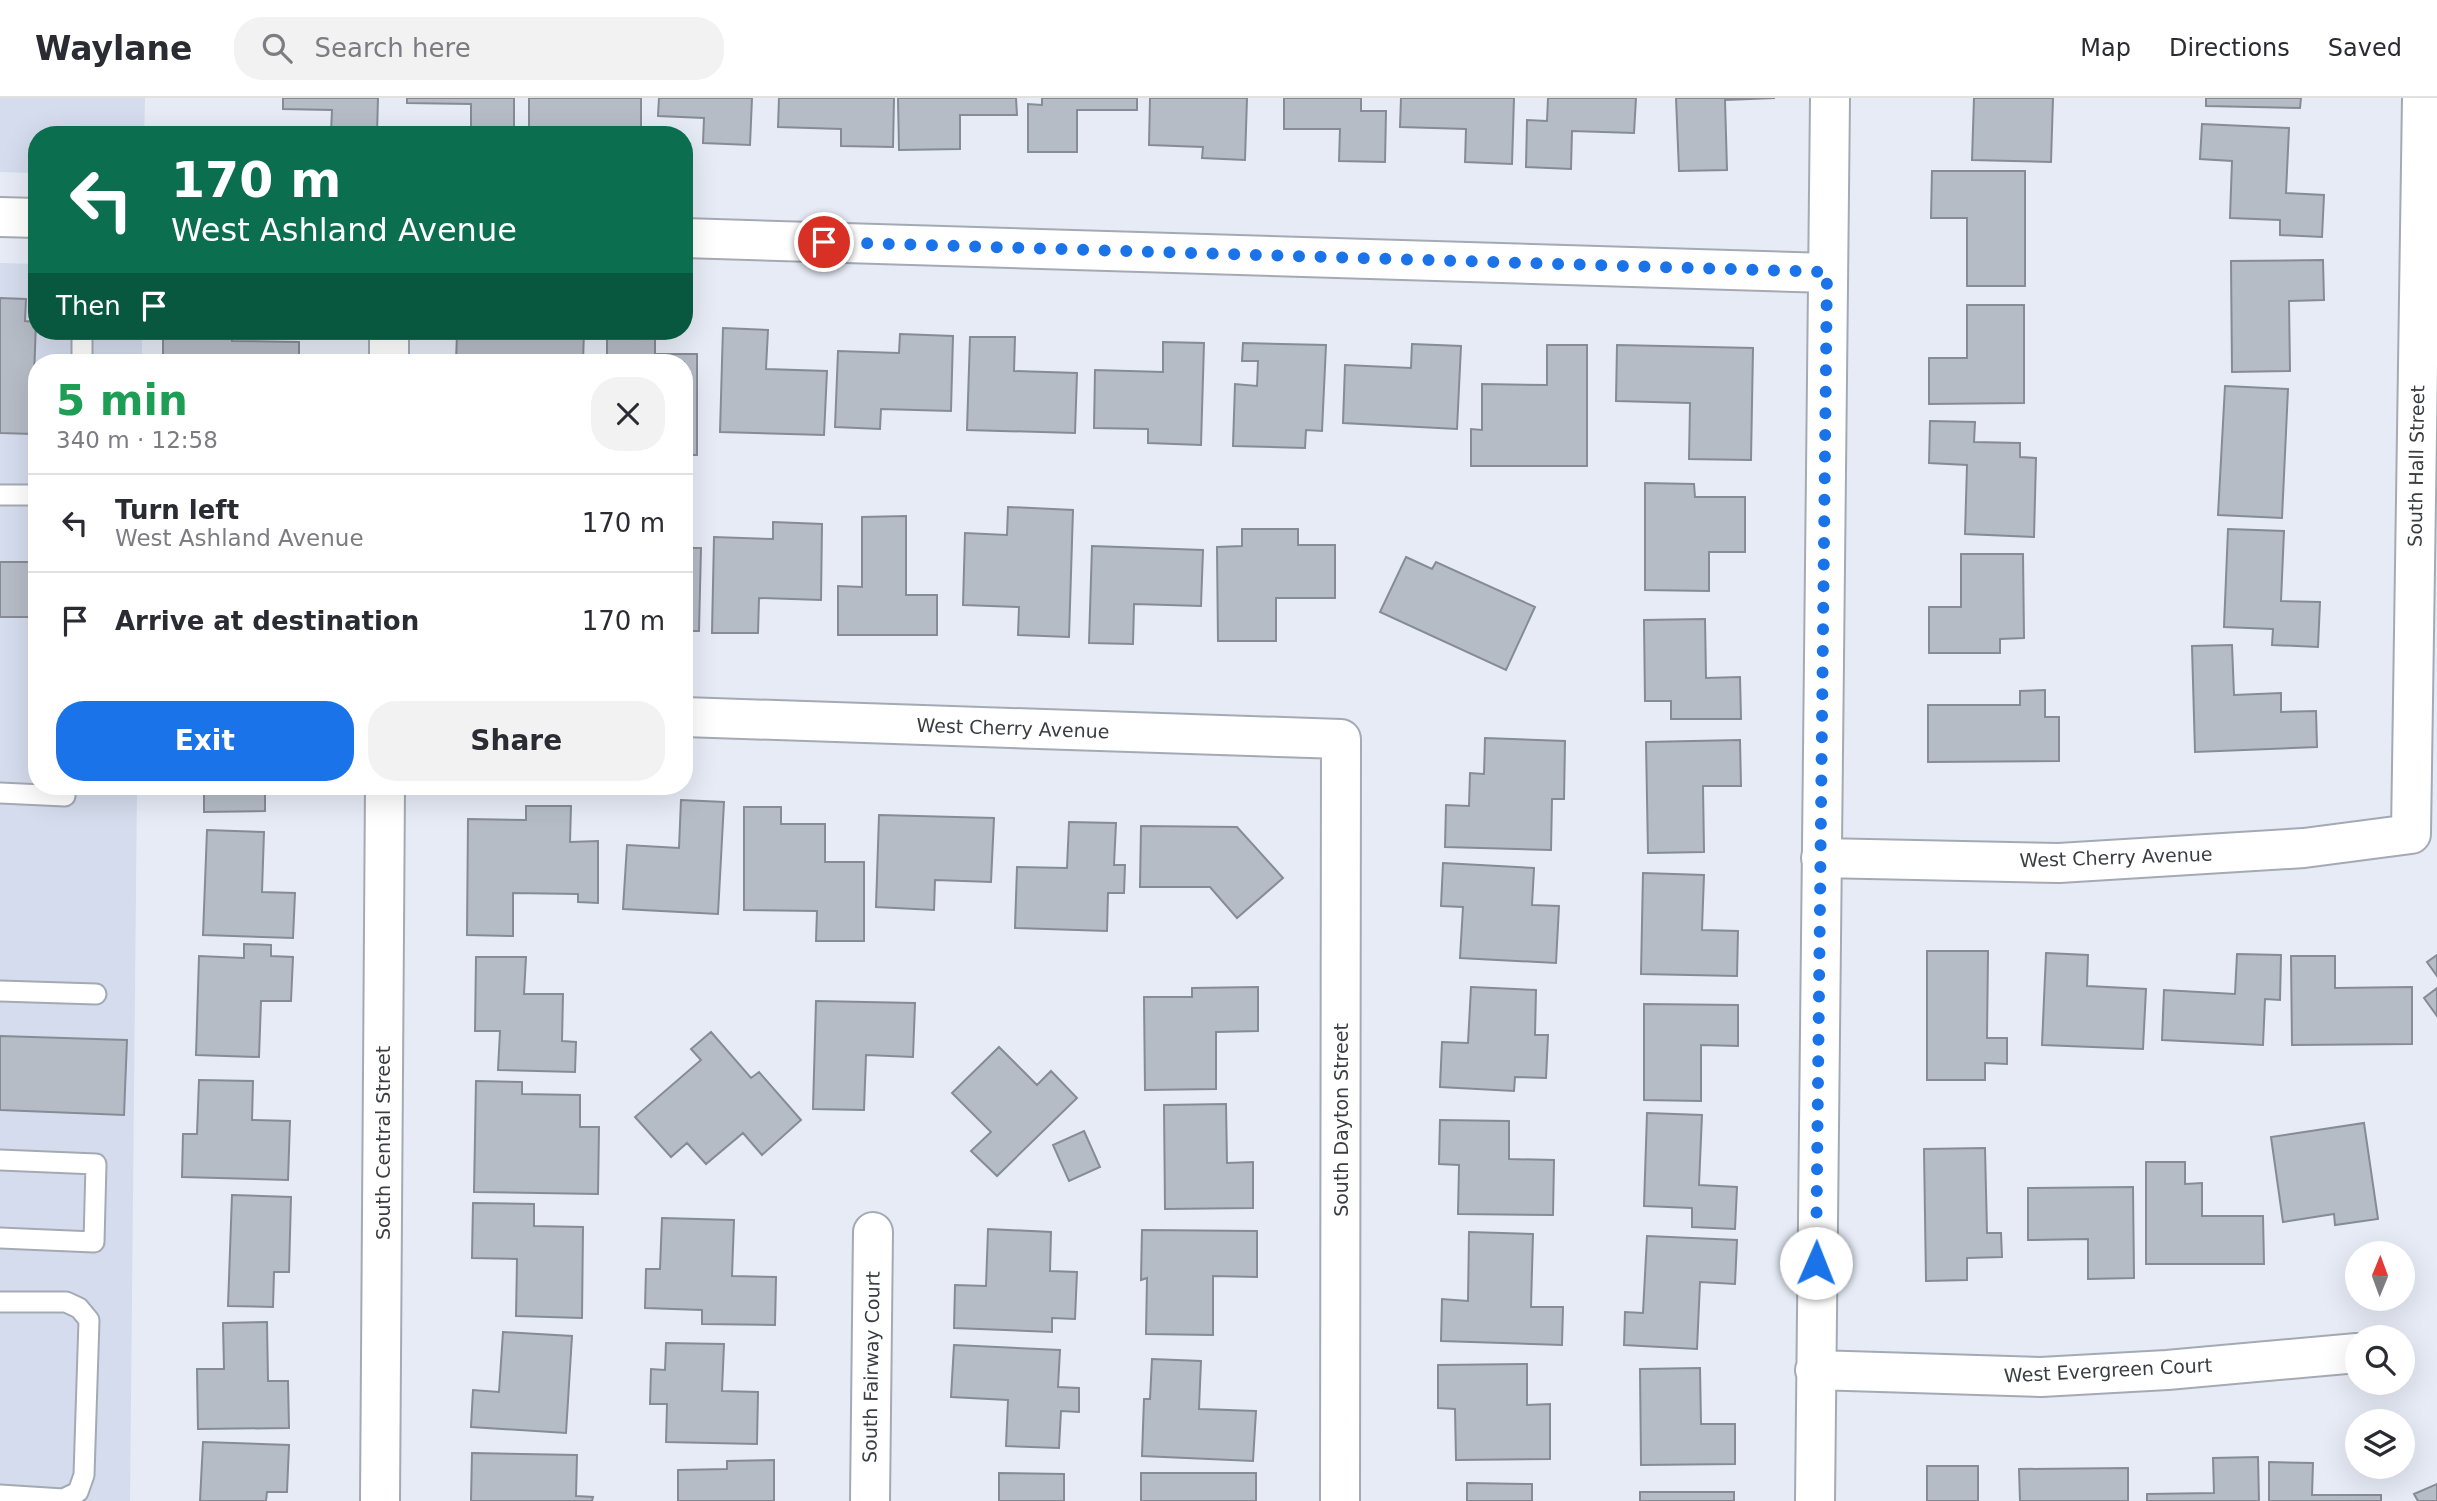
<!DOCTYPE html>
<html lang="en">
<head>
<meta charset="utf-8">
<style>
	:root { --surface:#fff; --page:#f2f2f3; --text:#2b2b33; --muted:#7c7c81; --line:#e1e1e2; --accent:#1a73e8 }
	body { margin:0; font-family:"DejaVu Sans",sans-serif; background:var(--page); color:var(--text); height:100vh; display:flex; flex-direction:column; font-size:26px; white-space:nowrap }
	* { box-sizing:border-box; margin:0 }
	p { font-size:23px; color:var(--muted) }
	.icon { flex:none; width:38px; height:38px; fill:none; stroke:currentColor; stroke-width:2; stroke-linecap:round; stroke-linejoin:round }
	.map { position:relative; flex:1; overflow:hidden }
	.drawer { position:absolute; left:28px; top:256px; width:665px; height:441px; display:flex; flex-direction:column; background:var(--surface); border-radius:28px; box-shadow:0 7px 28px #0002 }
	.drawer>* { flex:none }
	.guide { position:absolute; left:28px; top:28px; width:665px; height:214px; border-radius:28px; box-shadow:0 7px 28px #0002; background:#0b6e4f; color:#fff; overflow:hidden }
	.needle { width:46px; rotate:1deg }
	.fabs { position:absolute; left:2345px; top:1143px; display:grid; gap:14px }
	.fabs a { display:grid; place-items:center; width:70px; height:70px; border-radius:50%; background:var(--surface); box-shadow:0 7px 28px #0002; font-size:35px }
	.pin { position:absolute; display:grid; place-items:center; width:60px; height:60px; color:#fff; margin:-30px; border:4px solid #fff; border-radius:50%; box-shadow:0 2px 7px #0007 }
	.me { position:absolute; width:77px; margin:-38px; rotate:1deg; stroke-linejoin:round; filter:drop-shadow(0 0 5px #0008) }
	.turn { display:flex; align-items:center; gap:24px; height:147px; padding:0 28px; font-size:32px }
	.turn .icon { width:91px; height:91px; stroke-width:2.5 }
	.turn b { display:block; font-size:49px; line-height:60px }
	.then { display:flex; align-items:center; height:66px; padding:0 28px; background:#0003; gap:14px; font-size:26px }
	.round { display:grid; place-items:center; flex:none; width:74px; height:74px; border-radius:28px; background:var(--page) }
	.summary { display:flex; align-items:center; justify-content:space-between; height:119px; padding:0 28px }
	h1 { font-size:42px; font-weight:600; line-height:52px; color:#1e9e55 }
	.primary-button { display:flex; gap:14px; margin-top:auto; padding:14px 28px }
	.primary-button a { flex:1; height:80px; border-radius:28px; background:var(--accent); color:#fff; font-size:28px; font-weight:600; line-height:80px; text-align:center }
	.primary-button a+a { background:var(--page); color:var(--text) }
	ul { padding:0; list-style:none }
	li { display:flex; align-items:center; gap:21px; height:98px; padding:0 28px; border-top:2px solid var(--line) }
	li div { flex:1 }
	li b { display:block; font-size:26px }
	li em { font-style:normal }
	header { display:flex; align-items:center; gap:42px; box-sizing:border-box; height:98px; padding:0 35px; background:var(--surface); border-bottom:2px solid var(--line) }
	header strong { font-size:33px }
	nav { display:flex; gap:38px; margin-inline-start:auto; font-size:24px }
	.search { width:490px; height:63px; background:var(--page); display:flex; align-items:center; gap:18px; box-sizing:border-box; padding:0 24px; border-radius:28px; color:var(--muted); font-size:26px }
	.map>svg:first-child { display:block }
	.built { fill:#d4dced }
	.building { fill:#b6bcc6; stroke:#868b95; stroke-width:2 }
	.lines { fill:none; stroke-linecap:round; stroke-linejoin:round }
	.service-casing { stroke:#a4aab4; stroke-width:23 }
	.minor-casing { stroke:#a4aab4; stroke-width:42 }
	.service { stroke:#fff; stroke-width:19 }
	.minor { stroke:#fff; stroke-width:38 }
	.route { stroke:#1a73e8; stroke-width:12; stroke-dasharray:0 21.6 }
	.labels { text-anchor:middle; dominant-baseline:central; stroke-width:5; stroke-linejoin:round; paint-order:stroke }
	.street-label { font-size:19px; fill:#3a3d41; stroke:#fff }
</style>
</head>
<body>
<header>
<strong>Waylane</strong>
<div class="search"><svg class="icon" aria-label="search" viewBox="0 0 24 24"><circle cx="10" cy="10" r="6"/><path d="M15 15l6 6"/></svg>Search here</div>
<nav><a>Map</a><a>Directions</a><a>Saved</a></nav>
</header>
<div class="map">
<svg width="2437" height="1403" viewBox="0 0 2437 1403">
	<rect width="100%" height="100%" fill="#e6ebf6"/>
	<!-- built -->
	<path class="built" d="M0,0H145L144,37H37V75L0,74Z
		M0,165L37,166V233H142V264H37V688H137L130,1403H0Z"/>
	<!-- building -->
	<path class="building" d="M283,0H378L377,36L331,35L332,12L283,11Z
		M407,0H514V37H471V6L407,5Z
		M529,0H641V33L529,37Z
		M659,0H752L750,47L703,45L704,20L658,18Z
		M779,0H894L893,49L841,48V31L778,29Z
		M898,0H1016L1017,17H960V51L899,52Z
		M1042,0H1137V12H1077V54H1028V6L1042,7Z
		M1150,0H1247L1245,62L1202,60L1203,49L1149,47Z
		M1284,0H1361V13H1386L1385,64L1339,63L1340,31H1284Z
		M1401,0H1514L1512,66L1465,64L1466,31L1400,29Z
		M1548,0H1636L1634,35L1572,33L1571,71L1526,69L1527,22L1547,23Z
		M1676,0H1775L1725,2L1727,72L1679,73Z
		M1974,0H2053L2051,64L1972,62Z
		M2206,0H2301L2300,10L2206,8Z
		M2202,26L2289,30L2286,95L2324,97L2322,139L2280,137V122L2230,120L2232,63L2200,61Z
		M1932,73H2025V188H1967V120H1931Z
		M2323,162L2324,202L2289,203L2290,273L2232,274L2231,163Z
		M0,200L26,201L25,223L36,224L32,336L0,335Z
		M1967,207H2024V305L1929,306V260H1967Z
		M723,230L768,232L766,271L827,273L824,337L720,334Z
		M163,233H232V243L299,244V264H163Z
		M502,233H584L583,264H456L457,236L502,237Z
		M607,233H655V256H697V357H684V264H607Z
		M900,236L953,238L951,313L881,311L880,331L835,329L838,253L899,255Z
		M970,239H1015L1014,273L1077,275L1075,335L967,332Z
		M1163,244L1204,245L1201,347L1148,345V331L1094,330L1095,272L1163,274Z
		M1243,245L1326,247L1322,333L1306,332L1305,350L1233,348L1235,286L1257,288L1258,263H1242Z
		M1412,246L1461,248L1457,331L1343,325L1345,267L1411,270Z
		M1547,247H1587V368H1471V331L1482,332V286L1547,287Z
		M1617,247L1753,250L1751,362L1689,361L1690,305L1616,303Z
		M2225,288L2288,291L2282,420L2218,417Z
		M1930,323L1975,324L1974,344L2020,345V359L2036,360L2034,439L1965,436L1967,367L1929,365Z
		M1645,385L1694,386L1695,399H1745V454H1709V493L1645,492Z
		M1008,409L1073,412L1069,539L1018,537L1019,509L963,507L965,435L1007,437Z
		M906,418V497H937V537H838V488L862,489V419Z
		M773,424L822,426L821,502L759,500L758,535H712L714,439L773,441Z
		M1242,431H1298V447H1335V500H1276V543H1218L1217,449L1242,448Z
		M2228,431L2284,433L2281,503L2320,504L2318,549L2272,547L2273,531L2224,529Z
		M1092,448L1203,452L1201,508L1134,506L1133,546L1089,545Z
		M684,450H701L699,533H684Z
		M1961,456H2023L2024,540L2000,541V555H1929V509H1961Z
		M1406,459L1432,471L1436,464L1535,509L1506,572L1380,514Z
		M0,464H37V519H0Z
		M1705,521L1706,580L1740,579L1741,621H1671V603H1645L1644,522Z
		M2232,547L2234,597L2281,595V614L2316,613L2317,649L2195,654L2192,548Z
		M2045,592V619H2059V663L1928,664V607H2020V593Z
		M1485,640L1565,643L1564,701H1552L1551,752L1445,749L1446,707L1469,708L1470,675L1484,676Z
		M1740,642L1741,688H1703L1704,754L1648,755L1646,644Z
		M204,688H265V713L204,714Z
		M681,702L724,704L718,816L623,811L627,747L679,750Z
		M526,708H571L570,744L598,743V805L578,804V796L513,795V838L467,837L468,721L526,722Z
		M744,709H781V726H825V764H864V843H816L817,813L744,812Z
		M879,717L994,720L991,784L935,782L934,812L876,809Z
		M1069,724L1116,725L1114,767H1125L1124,795H1108L1107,833L1015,830L1017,769L1067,770Z
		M1141,728L1237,729L1283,780L1237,820L1210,789H1140Z
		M207,732L264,734L262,794L295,795L293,840L203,837Z
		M1443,765L1534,770L1532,807L1559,808L1556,865L1460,860L1463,809L1441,808Z
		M1643,775L1704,777L1702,832L1738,833L1737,878L1641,876Z
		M244,846L271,847V858L293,859L291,903H261L259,959L196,957L199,858L244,860Z
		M1927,853H1988L1987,940H2007V966L1985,965V982H1927Z
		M2046,855L2088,857L2087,888L2146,891L2143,951L2042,947Z
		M2237,856L2281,857L2280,902L2265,901L2263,947L2162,942L2164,892L2235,896Z
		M2437,857V878L2427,864Z
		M2291,858H2335V890L2412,889V946L2292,947Z
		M476,859H526L524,896H563L562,943L576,944L575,974L498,972L500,933H475Z
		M1258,889V933L1216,934V991L1145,992L1144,899H1192V890Z
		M1471,889L1536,892L1535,937H1548L1546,980L1515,979L1514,993L1440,989L1442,944L1468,945Z
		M2437,890V918L2424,900Z
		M816,903L915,905L913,959L866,957L864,1012L813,1011Z
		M1644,906L1738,907V948L1701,947V1003L1644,1002Z
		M711,934L751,980L759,974L801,1022L762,1057L743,1035L706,1066L687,1045L671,1059L635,1019L701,962L691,951Z
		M0,938L127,942L124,1017L0,1012Z
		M999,949L1037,987L1051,973L1077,1000L997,1078L971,1053L991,1034L952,995Z
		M199,982L253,983L252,1022L290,1023L288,1082L182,1079L183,1036H197Z
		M476,983L522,984V996L580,997V1029H599L598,1096L474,1094Z
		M1226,1006L1227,1065L1253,1064V1110L1165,1111L1164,1007Z
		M1647,1015L1702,1017L1699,1087L1737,1089L1735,1131L1692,1129V1110L1644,1108Z
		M1440,1022L1509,1023V1061L1554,1062L1553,1117L1458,1116L1459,1067L1439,1066Z
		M2364,1025L2378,1121L2335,1127L2334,1116L2283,1124L2271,1039Z
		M1084,1033L1100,1069L1069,1083L1053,1047Z
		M1985,1050L1987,1135H2001L2002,1159L1967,1160V1182L1926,1183L1924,1051Z
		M2146,1064H2185V1086L2202,1085V1118H2263L2264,1166H2146Z
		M2133,1089L2134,1180L2088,1181V1141L2028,1142V1090Z
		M232,1097L291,1099L289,1174H274L273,1209L228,1208Z
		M473,1105L534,1106V1128L583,1129L582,1220L516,1218L517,1161L472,1160Z
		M662,1120L734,1122L732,1178L776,1179L775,1227L702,1226V1212L645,1210L646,1171H660Z
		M988,1131L1051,1134L1050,1173L1077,1174L1075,1221L1052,1220V1234L954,1230L955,1187L986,1188Z
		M1142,1132L1257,1133V1179L1213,1178V1237L1146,1236L1147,1180L1141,1182Z
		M1469,1134L1533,1136L1531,1209H1563L1562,1247L1441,1243L1442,1201L1468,1203Z
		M1647,1138L1737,1142L1735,1186L1700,1184L1697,1251L1624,1247L1625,1214L1643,1215Z
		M267,1224L268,1283H288L289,1330L198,1331L197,1271H224L223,1225Z
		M503,1234L572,1238L566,1335L471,1329L473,1292L499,1294Z
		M666,1245L724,1246L722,1293L758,1294L757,1346L666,1344L667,1306H650L651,1271L665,1272Z
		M954,1247L1060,1252L1058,1289L1079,1290V1314L1061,1313L1059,1350L1006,1348L1008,1302L951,1299Z
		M1152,1261L1201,1263L1199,1311L1256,1313L1253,1363L1142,1358L1144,1301H1150Z
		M1527,1266V1307L1550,1306V1361L1456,1362L1455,1311L1438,1310V1267Z
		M1700,1270L1701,1326H1735V1366L1641,1367L1640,1271Z
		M203,1344L289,1347L287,1394H267L266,1403H200Z
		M472,1355L577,1357L576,1398L593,1399L592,1403H471Z
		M2258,1359L2259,1403H2147V1396L2214,1395L2213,1360Z
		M774,1362V1403H678V1372L727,1371V1363Z
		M2269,1364L2313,1365L2312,1397H2381V1403H2269Z
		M1927,1368H1978V1403H1927Z
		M2128,1370V1403H2020L2019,1371Z
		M999,1375L1064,1376V1403H999Z
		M1141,1375H1256V1403H1141Z
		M1467,1385L1532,1386V1403H1467Z
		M2437,1386V1403H2418L2414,1396Z
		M1640,1394H1734V1403H1640Z"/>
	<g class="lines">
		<!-- service casing -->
		<g class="service-casing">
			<path id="service" d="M82,264V233
				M0,397H37
				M0,695L65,698V688
				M0,893L96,896
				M0,1062L96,1066L94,1144L0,1140
				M0,1204H66L79,1210L89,1222L84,1377L78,1394L63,1401L0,1397"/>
		</g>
		<!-- minor casing -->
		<g class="minor-casing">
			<path id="minor" d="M0,119L37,120
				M684,140L1827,175
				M389,264V233
				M684,619L1341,641L1340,1403
				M1821,760L2059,765L2304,750L2411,736L2422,0
				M1815,1272L2041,1279L2167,1272L2357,1255
				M380,1403L385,688
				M870,1403L873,1134
				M1815,1403L1830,0"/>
		</g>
		<!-- service -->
		<use href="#service" class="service"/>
		<!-- minor -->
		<use href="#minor" class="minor"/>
	</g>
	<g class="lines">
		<!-- route -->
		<path class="route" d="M824,144L1827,174L1816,1165"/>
	</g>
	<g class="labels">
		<!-- street labels -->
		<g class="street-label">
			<text transform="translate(2416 368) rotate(-89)">South Hall Street</text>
			<text transform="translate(1013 630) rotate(2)">West Cherry Avenue</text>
			<text transform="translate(2116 759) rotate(-2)">West Cherry Avenue</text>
			<text transform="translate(1341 1022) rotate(-90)">South Dayton Street</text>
			<text transform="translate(383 1045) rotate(-90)">South Central Street</text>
			<text transform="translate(871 1269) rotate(-89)">South Fairway Court</text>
			<text transform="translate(2108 1272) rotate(-3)">West Evergreen Court</text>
		</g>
	</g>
</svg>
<div class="fabs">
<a><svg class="needle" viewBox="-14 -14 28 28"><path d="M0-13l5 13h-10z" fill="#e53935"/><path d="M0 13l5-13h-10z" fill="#7c7c81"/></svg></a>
<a><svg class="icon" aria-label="search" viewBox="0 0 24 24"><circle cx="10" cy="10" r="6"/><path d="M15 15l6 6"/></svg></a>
<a><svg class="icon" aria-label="layers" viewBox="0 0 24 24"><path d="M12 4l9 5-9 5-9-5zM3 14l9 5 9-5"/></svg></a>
</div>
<div class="pin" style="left:824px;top:144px;background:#d93025"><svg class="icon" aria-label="arrive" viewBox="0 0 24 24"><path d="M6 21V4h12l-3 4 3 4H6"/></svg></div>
<svg class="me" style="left:1816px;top:1165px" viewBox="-20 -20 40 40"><circle r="19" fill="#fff"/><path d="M0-13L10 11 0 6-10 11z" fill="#1a73e8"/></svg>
<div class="guide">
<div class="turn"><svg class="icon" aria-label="left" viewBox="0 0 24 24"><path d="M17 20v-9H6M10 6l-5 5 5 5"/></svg><div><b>170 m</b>West Ashland Avenue</div></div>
<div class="then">Then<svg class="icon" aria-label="arrive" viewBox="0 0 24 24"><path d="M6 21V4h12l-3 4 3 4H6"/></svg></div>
</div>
<section class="drawer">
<div class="summary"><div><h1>5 min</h1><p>340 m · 12:58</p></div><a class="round"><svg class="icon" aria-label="close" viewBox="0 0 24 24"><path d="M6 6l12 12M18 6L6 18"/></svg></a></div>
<ul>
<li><svg class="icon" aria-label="left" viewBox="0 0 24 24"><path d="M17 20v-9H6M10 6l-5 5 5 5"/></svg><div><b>Turn left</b><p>West Ashland Avenue</p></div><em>170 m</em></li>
<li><svg class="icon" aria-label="arrive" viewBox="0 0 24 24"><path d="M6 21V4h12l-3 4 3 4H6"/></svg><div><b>Arrive at destination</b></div><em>170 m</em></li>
</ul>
<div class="primary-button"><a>Exit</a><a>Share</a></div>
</section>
</div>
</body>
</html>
